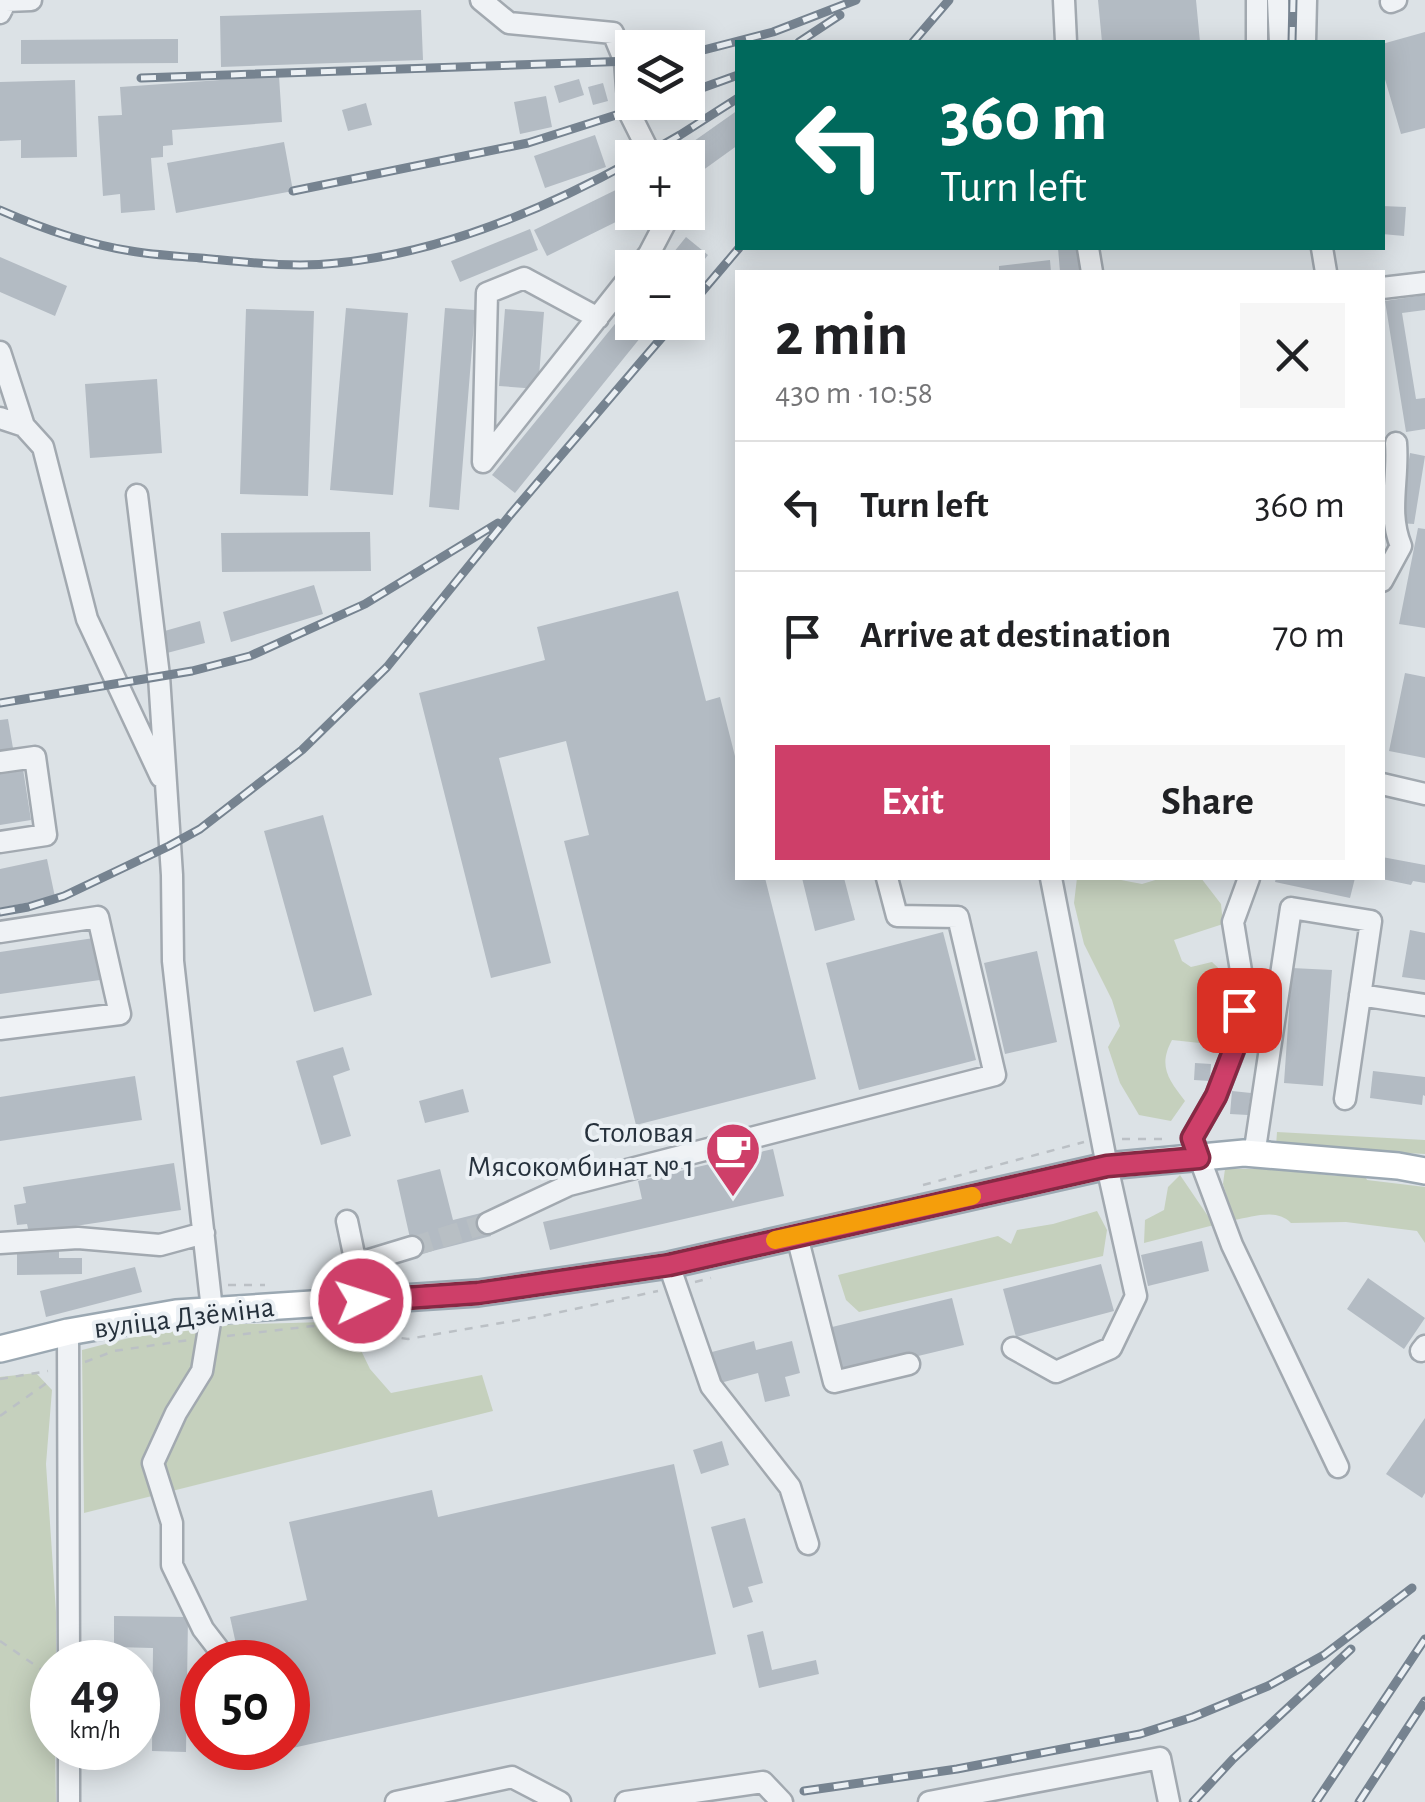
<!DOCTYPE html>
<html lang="en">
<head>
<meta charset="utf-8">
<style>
	:root { --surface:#fff; --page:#f6f6f6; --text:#202124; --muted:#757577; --line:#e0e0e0; --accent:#ce3f69 }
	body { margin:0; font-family:"Alegreya Sans",sans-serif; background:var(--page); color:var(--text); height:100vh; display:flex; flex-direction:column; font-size:38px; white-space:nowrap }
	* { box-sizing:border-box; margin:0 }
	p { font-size:32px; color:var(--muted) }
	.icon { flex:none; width:55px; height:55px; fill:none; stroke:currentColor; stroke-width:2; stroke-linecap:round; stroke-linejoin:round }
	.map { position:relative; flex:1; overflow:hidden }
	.details { position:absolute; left:735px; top:270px; width:650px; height:610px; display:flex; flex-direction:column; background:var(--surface); border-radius:0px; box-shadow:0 5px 25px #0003 }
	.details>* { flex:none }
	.top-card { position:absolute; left:735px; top:40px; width:650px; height:210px; border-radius:0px; box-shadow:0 5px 25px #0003; background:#00695c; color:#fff; overflow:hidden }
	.fabs { position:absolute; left:615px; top:30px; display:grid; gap:20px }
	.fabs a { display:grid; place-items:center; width:90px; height:90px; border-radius:0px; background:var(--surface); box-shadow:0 5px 25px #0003; font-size:50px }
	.speed { position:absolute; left:30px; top:1640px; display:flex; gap:20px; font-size:50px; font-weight:700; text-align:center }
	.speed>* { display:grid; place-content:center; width:130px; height:130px; border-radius:50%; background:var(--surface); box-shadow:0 5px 25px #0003; line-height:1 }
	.speed small { font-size:25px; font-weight:400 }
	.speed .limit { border:15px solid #d22; background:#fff; color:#111 }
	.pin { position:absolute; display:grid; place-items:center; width:85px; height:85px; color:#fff; margin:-42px; border-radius:20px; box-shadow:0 5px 15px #0006 }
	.me { position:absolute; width:110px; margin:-55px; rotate:86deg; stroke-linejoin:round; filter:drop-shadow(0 0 8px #0008) }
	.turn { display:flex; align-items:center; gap:35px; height:210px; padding:0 40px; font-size:45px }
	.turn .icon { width:130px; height:130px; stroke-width:2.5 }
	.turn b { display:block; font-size:70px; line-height:85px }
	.round { display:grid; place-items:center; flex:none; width:105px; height:105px; border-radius:0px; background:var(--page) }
	.head { display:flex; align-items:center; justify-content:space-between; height:170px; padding:0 40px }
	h1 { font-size:60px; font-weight:600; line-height:75px }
	.primary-button { display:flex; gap:20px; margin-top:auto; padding:20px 40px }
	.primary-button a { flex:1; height:115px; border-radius:0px; background:var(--accent); color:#fff; font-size:40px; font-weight:600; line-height:115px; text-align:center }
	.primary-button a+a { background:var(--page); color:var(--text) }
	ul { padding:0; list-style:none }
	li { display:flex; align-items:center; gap:30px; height:130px; padding:0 40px; border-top:2px solid var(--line) }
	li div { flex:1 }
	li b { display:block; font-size:38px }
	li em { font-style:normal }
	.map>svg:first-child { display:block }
	.green { fill:#c5d0bd }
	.building { fill:#b3bbc3 }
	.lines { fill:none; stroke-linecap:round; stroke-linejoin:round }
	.minor-tunnel { stroke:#b8bfc4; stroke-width:20; stroke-dasharray:20 10; stroke-linecap:butt }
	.minor-casing { stroke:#a2a9b0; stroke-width:25 }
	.major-casing { stroke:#9ba8b2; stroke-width:30 }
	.path { stroke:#bbc0c5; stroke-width:2.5; stroke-dasharray:8 8; stroke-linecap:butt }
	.minor { stroke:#eff2f5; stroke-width:20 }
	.major { stroke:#fff; stroke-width:25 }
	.rail-casing { stroke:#768390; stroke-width:9 }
	.rail { stroke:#ebf0f4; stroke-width:5; stroke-dasharray:15; stroke-linecap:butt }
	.route-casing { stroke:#862944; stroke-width:25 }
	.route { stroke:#ce3f69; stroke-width:18 }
	.slow { stroke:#f59e0b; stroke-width:18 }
	.labels { text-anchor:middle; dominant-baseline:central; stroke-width:8; stroke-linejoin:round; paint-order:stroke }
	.poi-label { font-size:30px; fill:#26313c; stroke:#ebf0f4; text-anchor:end }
	.street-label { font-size:30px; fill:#26313c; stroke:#ebf0f4 }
</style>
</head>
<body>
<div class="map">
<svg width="1425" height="1802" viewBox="0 0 1425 1802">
	<rect width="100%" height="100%" fill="#dce2e6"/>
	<!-- green -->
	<path class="green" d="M1077,878H1119L1121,880L1142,884L1162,878H1201L1221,904L1223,924L1174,940L1182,961L1191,967L1212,962C1238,985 1236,1005 1229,1037L1209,1044L1172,1040C1158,1066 1168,1079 1185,1101L1171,1121L1139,1115L1120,1083L1108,1047L1120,1026L1112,1000L1084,944L1074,903Z
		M1277,1132L1425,1140V1154L1276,1146Z
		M1225,1169H1275L1337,1176L1342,1171L1363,1172L1367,1180L1425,1187V1243L1417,1231L1346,1222L1291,1223C1276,1208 1254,1217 1234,1220L1223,1184Z
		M1180,1175L1214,1225L1144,1243L1145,1220L1164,1210L1168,1187Z
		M1097,1211L1107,1230L1103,1256L859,1312L846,1300L838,1275L998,1236L1011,1244L1017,1230L1053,1224Z
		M325,1322L355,1338L370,1369L391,1393L482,1375L493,1411L84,1513L82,1350L129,1338L213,1325Z
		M36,1373L52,1390L46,1464L56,1612V1662H52V1748H55L56,1802H0V1377Z"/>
	<!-- building -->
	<path class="building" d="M1098,0H1196L1200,42H1102Z
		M421,10L423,60L221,67L220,16Z
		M1425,32V128L1401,134L1382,69V44Z
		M178,39V63L21,64V40Z
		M279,76L282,122L172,130L173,145L163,146V157L151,158L155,210L121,213L120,194L103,196L98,116L122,115L120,87Z
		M579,79L584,95L559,103L554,86Z
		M75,80L77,157L21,158V140L0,141V82Z
		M603,83L608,101L593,105L588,87Z
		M546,96L552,127L520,134L514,102Z
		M366,103L372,125L348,131L342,110Z
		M738,110V145L688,181V158H670Z
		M595,135L606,167L545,188L534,156Z
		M284,142L293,191L176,213L167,163Z
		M632,182V214L547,256L534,230Z
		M1382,206L1406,207L1404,236L1382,234Z
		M530,229L538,250L460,282L451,261Z
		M686,237L708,255L688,281V268H661Z
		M1058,248H1078L1080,272H1060Z
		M0,257L67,286L55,316L0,292Z
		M1050,260L1051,272H999V266Z
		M1425,295V310L1402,313L1416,399L1425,398V429L1406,432L1385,301Z
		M632,303V322H653L515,493L492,475Z
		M346,308L408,313L393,495L330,490Z
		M445,308L475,310L459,510L429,507Z
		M246,309L314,311L308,496L240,494Z
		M505,309L544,312L538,389L499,386Z
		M157,379L162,453L90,458L85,384Z
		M1410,453L1425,456L1414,524L1399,523Z
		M1418,528L1425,529V628L1399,624Z
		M370,532L371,571L222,572L221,533Z
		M314,585L323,614L231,642L223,612Z
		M678,591L706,701L720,697L738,768V878H765L816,1079L636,1125L564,841L589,835L566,741L499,758L551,963L491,978L419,693L545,660L537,627Z
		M200,621L205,643L167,653L161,632Z
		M1405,673L1425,677V758L1389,751Z
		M8,719L14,754L0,756V720Z
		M23,769L31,820L0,825V773Z
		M323,815L372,995L314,1012L264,831Z
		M1382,857L1425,865V883L1413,881L1411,885L1382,879Z
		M47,859L55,897L0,908V869Z
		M802,878H844L855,920L815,931Z
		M1276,878H1355L1350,898L1275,882Z
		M1410,930L1425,933V980L1402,977Z
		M943,932L976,1060L859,1090L826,963Z
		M94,938L100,980L0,994V952Z
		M1037,951L1057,1042L1005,1054L984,963Z
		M1292,968L1332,970L1323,1086L1284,1083Z
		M343,1047L350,1070L333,1076L351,1136L321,1145L296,1061Z
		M1195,1063L1211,1064L1210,1081L1194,1080Z
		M1373,1071L1425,1077V1096L1423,1095L1422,1105L1370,1098Z
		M135,1076L142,1120L0,1141V1097Z
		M463,1089L469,1112L425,1123L419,1101Z
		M1232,1091L1251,1093L1248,1115L1230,1114Z
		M773,1149L784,1196L550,1250L543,1222L642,1199L638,1181Z
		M174,1163L181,1210L29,1233L27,1224L17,1225L14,1205L26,1203L23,1187Z
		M440,1169L453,1220L485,1212L491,1236L417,1255L412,1247L397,1180Z
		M1202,1241L1209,1271L1148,1286L1141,1255Z
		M59,1251V1258H82V1274L17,1275V1252Z
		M1101,1264L1114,1311L1016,1337L1003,1289Z
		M135,1267L142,1292L46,1317L40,1291Z
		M1368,1278L1425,1318L1404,1349L1347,1309Z
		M952,1298L964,1345L843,1374L832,1327Z
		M754,1341L756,1350L792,1341L800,1373L785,1377L790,1396L765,1402L758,1373L720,1383L712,1352Z
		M1425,1418V1493L1422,1498L1386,1474Z
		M722,1441L729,1465L701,1474L693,1450Z
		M674,1464L716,1654L261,1755L259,1748H288V1662H240L230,1617L307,1600L289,1522L432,1490L438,1517Z
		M745,1518L763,1583L748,1587L753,1602L733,1608L711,1527Z
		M114,1616L188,1617L186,1752L152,1751L153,1648L114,1647Z
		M763,1631L772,1670L816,1660L819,1674L759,1688L747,1635Z"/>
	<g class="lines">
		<!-- minor-tunnel -->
		<path class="minor-tunnel" d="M412,1247L488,1223"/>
		<!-- minor casing -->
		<g class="minor-casing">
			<path id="minor" d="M481,0L509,23L613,33L625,62L629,112L652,158
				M1064,0L1066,42
				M1278,0L1280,42
				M1391,2L1396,0
				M0,13L6,1L31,0
				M1257,42V0
				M1305,42L1306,0
				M1088,248L1092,272
				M1322,248L1326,272
				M638,268L649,254L671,212
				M1382,288L1425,283
				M598,318L524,278L487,293L483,462L632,274
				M0,352L24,426
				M0,418L24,426L43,447L87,619L161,777
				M137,495L159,676L172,875L173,961L212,1310L202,1371L176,1413L153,1463L172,1523V1565L203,1629L223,1655
				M1382,581L1401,546C1387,512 1399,480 1396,443
				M0,762L35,757L46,835L0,842
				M1382,784L1425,794
				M1249,878L1233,922L1242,977L1236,1045L1216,1096L1192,1138L1232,1245L1338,1467
				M0,932L98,917L120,1014L0,1029
				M1360,995L1425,1005
				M1252,1154L1256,1142L1291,908L1371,921L1345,1099
				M347,1221L356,1264
				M488,1223L569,1185L995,1075L958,917L897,916L887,878
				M797,1236L834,1382L909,1364
				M0,1243L78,1238L160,1245L204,1233
				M669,1265L711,1386L790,1487L808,1544
				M361,1301L356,1264L412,1247
				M68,1332L69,1662
				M1013,1348L1056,1372L1111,1348L1136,1296L1107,1166L1051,878
				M1421,1351L1425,1346
				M69,1748V1802
				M396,1802L512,1777L560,1802
				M626,1802L763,1782L782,1802
				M929,1802L1160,1758L1169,1802"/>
		</g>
		<!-- major casing -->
		<g class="major-casing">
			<path id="major" d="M0,1349L68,1332L176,1313L478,1293L669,1265L1107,1166L1244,1153L1398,1166L1425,1171"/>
		</g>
		<!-- path -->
		<path class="path" d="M1122,1139H1164
			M923,1185L1084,1142
			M695,1282L711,1278
			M228,1285H265
			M227,1336L313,1326L408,1339L542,1316L658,1291
			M85,1362L114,1351L189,1340
			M0,1379L48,1371
			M0,1416L48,1382
			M0,1641L42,1670"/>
		<!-- minor -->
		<use href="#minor" class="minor"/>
		<!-- major -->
		<use href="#major" class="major"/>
		<!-- rail casing -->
		<g class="rail-casing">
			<path id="rail" d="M799,42L840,15
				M913,42L949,0
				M1292,42L1293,0
				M688,54L773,32L856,0
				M141,78L632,61
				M688,93L738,75
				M640,158L680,135L738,98
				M293,191L528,143L657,102
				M0,210C41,228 87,244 131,251C154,255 177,256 200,258C245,262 292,268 337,263C440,253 543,210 632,161
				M688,308L739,248
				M0,703L192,671L250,656L365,604L498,523
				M0,912L28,907L64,896L169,846L200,829L302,750L387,667L510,515L675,322
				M804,1791L957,1769L1140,1734L1193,1717L1268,1686L1324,1655L1412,1588
				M1193,1802L1233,1759L1351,1649
				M1316,1802L1425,1639
				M1359,1802L1425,1701"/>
		</g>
		<!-- rail -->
		<use href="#rail" class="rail"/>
	</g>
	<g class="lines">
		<!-- route casing -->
		<g class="route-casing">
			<path id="route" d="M361,1301L478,1293L669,1265L1107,1166L1199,1158L1192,1138L1216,1096L1236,1044L1239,1010"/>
		</g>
		<!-- route -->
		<use href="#route" class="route"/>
		<!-- slow -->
		<path class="slow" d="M775,1240L972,1196"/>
	</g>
	<!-- icons -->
	<defs>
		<g id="cafe-pin" transform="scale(2.875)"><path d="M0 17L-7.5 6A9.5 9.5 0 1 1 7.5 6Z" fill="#ce3f69" stroke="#ebf0f4"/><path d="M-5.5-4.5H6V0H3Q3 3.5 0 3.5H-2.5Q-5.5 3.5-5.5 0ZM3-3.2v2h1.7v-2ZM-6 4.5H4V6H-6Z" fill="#fff"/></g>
	</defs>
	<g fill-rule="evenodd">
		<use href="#cafe-pin" x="733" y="1150"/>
	</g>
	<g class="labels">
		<!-- poi labels -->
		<g class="poi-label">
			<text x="694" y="1133">Столовая<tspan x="694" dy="34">Мясокомбинат № 1</tspan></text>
		</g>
		<!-- street labels -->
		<g class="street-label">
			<text transform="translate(184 1318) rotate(-7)">вуліца Дзёміна</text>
		</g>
	</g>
</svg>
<div class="fabs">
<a><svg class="icon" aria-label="layers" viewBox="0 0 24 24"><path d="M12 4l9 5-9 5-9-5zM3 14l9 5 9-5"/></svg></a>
<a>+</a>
<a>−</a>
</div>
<div class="speed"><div>49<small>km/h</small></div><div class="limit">50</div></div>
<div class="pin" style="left:1239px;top:1010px;background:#d93025"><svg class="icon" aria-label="arrive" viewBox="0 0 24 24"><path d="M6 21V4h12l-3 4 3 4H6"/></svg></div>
<svg class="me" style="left:361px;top:1301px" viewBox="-20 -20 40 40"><circle r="17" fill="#ce3f69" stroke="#fff" stroke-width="3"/><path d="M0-11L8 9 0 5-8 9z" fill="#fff"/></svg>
<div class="top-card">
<div class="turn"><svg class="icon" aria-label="left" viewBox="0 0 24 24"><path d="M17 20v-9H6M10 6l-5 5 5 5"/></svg><div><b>360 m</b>Turn left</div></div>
</div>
<section class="details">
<div class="head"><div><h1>2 min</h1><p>430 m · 10:58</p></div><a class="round"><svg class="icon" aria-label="close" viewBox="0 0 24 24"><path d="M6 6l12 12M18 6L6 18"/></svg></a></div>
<ul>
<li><svg class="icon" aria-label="left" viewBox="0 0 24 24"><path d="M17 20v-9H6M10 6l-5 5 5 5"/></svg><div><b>Turn left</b></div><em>360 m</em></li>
<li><svg class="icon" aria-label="arrive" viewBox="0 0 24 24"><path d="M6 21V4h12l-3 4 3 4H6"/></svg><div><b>Arrive at destination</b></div><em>70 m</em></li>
</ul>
<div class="primary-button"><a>Exit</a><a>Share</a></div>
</section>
</div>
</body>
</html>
